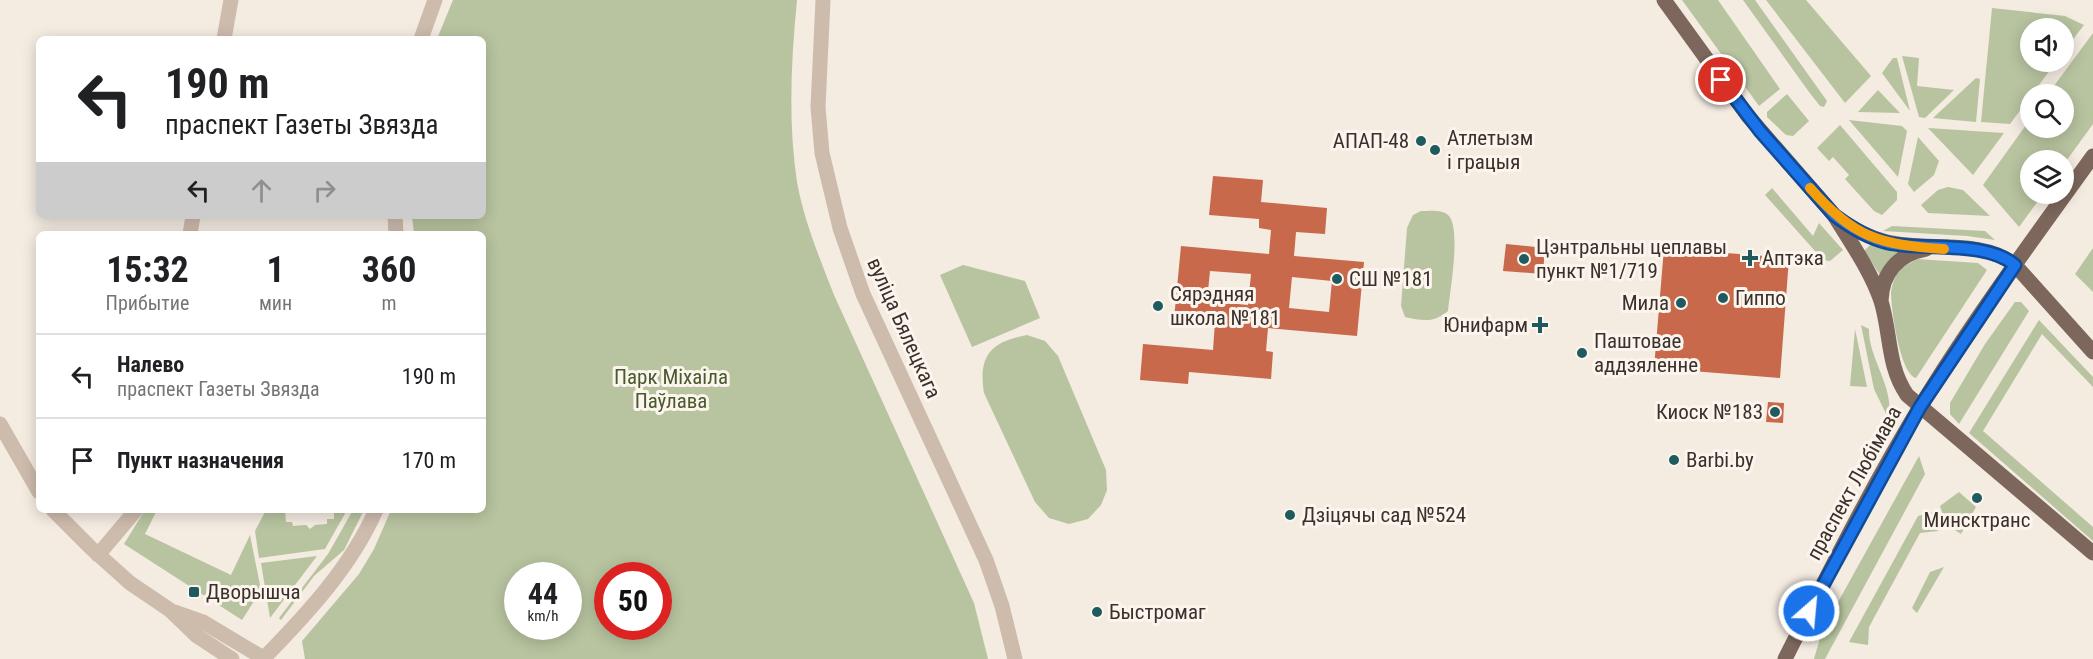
<!DOCTYPE html>
<html lang="ru">
<head>
<meta charset="utf-8">
<style>
	:root { --surface:#fff; --page:#f2f2f2; --text:#202124; --muted:#757577; --line:#e0e0e0 }
	body { margin:0; font-family:"Roboto Condensed",sans-serif; background:var(--page); color:var(--text); height:100vh; display:flex; flex-direction:column; font-size:22px; white-space:nowrap }
	* { box-sizing:border-box; margin:0 }
	p { font-size:20px; color:var(--muted) }
	.icon { flex:none; width:33px; height:33px; fill:none; stroke:currentColor; stroke-width:2; stroke-linecap:round; stroke-linejoin:round }
	.map { position:relative; flex:1; overflow:hidden }
	.panel { position:absolute; left:36px; top:231px; width:450px; height:282px; display:flex; flex-direction:column; background:var(--surface); border-radius:9px; box-shadow:0 3px 15px #0003 }
	.panel>* { flex:none }
	.banner { position:absolute; left:36px; top:36px; width:450px; height:183px; border-radius:9px; box-shadow:0 3px 15px #0003; background:#fff; color:var(--text); overflow:hidden }
	.buttons { position:absolute; left:2020px; top:18px; display:grid; gap:12px }
	.buttons a { display:grid; place-items:center; width:54px; height:54px; border-radius:50%; background:var(--surface); box-shadow:0 3px 15px #0003; font-size:30px }
	.speed { position:absolute; left:504px; top:562px; display:flex; gap:12px; font-size:30px; font-weight:700; text-align:center }
	.speed>* { display:grid; place-content:center; width:78px; height:78px; border-radius:50%; background:var(--surface); box-shadow:0 3px 15px #0003; line-height:1 }
	.speed small { font-size:15px; font-weight:400 }
	.speed .limit { border:9px solid #d22; background:#fff; color:#111 }
	.pin { position:absolute; display:grid; place-items:center; width:51px; height:51px; color:#fff; margin:-26px; border:3px solid #fff; border-radius:50%; box-shadow:0 2px 6px #0007 }
	.me { position:absolute; width:66px; margin:-33px; rotate:27deg; stroke-linejoin:round; filter:drop-shadow(0 0 4px #0008) }
	.turn { display:flex; align-items:center; gap:21px; height:126px; padding:0 30px; font-size:27px }
	.turn .icon { width:78px; height:78px; stroke-width:2.5 }
	.turn b { display:block; font-size:42px; line-height:51px }
	.lanes { display:flex; align-items:center; height:57px; padding:0 30px; background:#0003; justify-content:center; gap:30px; direction:ltr }
	.lanes .off { opacity:.35 }
	.eta { display:flex; justify-content:space-evenly; align-items:center; height:102px; text-align:center }
	.eta b { font-size:36px; font-weight:700; line-height:42px }
	ul { padding:0; list-style:none }
	li { display:flex; align-items:center; gap:18px; height:84px; padding:0 30px; border-top:2px solid var(--line) }
	li div { flex:1 }
	li b { display:block; font-size:22px }
	li em { font-style:normal }
	.map>svg:first-child { display:block }
	.green { fill:#b8c4a0; fill-rule:evenodd }
	.building { fill:#c8694b; fill-rule:evenodd }
	.lines { fill:none; stroke-linecap:round; stroke-linejoin:round }
	.minor { stroke:#cdbbac; stroke-width:15 }
	.major { stroke:#7d675c; stroke-width:15 }
	.route-casing { stroke:#114b97; stroke-width:15 }
	.route { stroke:#1a73e8; stroke-width:10 }
	.slow { stroke:#f59e0b; stroke-width:10 }
	.poi-dot { fill:#1f5a5e; stroke:#fbf5ee; stroke-width:2 }
	.labels { text-anchor:middle; dominant-baseline:central; stroke-width:6; stroke-linejoin:round; paint-order:stroke }
	.poi-label { font-size:21px; fill:#3b302b; stroke:#fbf5ee; text-anchor:start }
	.street-label { font-size:21px; fill:#3b302b; stroke:#fbf5ee }
	.park-label { font-size:21px; fill:#4a5a2e; stroke:#fbf5ee }
</style>
</head>
<body>
<div class="map">
<svg width="2093" height="659" viewBox="0 0 2093 659">
	<rect width="100%" height="100%" fill="#f4ebe1"/>
	<!-- green -->
	<path class="green" d="M453,0H797C791,61 788,122 797,182C804,221 820,259 834,295L974,603L988,659H305L302,641L359,574L374,549L391,510H483V234H414L412,216H483V39H437ZM518,576H568V627H518ZM608,576H658V627H608Z
		M1682,0H1718L1780,89L1759,106Z
		M1743,0H1755L1827,101L1824,107L1820,106L1809,92Z
		M1766,0H1806L1871,76L1845,103Z
		M1992,8L2065,16L2084,25L2064,51V28H2031V62H2056L2010,124L1981,122Z
		M2093,33V124L2064,164V160H2031V194H2043L2019,227L1983,185L2031,118V128H2064V94H2048Z
		M1902,56L1919,58L1917,86L1954,90L1925,118L1919,117Z
		M1893,58H1897L1910,111L1882,73Z
		M1976,78L1980,79L1976,122L1933,118Z
		M1878,90L1900,113L1858,112Z
		M1787,94L1809,121L1793,136L1786,135L1767,117V112Z
		M1849,120L1902,126L1907,131L1898,177Z
		M1840,125L1897,192V200L1882,215L1874,211L1845,179L1849,175L1833,157L1829,161L1817,148Z
		M1928,128L2004,133L1973,175Z
		M1918,137L1939,161L1934,175L1914,192L1908,184Z
		M1948,187L1963,190L1990,216L1928,213L1921,205L1938,190Z
		M1772,188L1813,236L1819,223L1843,250L1830,261L1823,260L1765,195Z
		M1421,211C1430,211 1443,209 1449,216C1461,230 1450,291 1448,311C1434,323 1423,321 1405,317L1401,306L1407,228L1413,215Z
		M1892,226L1985,231L1995,240L1967,236L1883,231Z
		M1871,244L1900,251L1880,275L1864,251Z
		M2093,248V292L2075,274Z
		M1917,259L1978,263L1987,270L1916,378C1900,374 1891,309 1891,292C1892,284 1895,277 1898,270Z
		M963,265L1025,281L1040,318L972,347L940,275Z
		M2015,302H2021L2029,311L1959,424L1950,414V403L1985,344Z
		M2039,320L2093,377V387L2042,334L1983,431L2093,527V541L1969,433Z
		M1861,325L1869,329C1868,358 1896,390 1888,418L1874,389Z
		M1855,329L1867,387L1850,386Z
		M1027,335L1045,341L1058,356L1106,470L1107,490L1101,505L1088,519L1069,524L1049,518L1035,502L984,393C978,355 991,342 1027,335Z
		M1919,456L1925,474L1825,659H1814L1822,631Z
		M1959,492L1976,507L1961,534L1946,524L1940,506Z
		M145,510H157L145,534L231,575L250,535L261,590L242,620L124,544Z
		M266,510H285L286,522H292L293,526L306,525L310,529L315,525L327,524V519H334V510H347L325,549L259,558L255,531Z
		M353,510H364L344,550L314,576L281,620L279,618L328,554Z
		M1933,512L1938,531L1920,533L1869,627L1868,645L1849,642L1918,516Z
		M317,556L270,618L261,563Z
		M1944,567L1917,613L1912,608L1930,572Z"/>
	<!-- building -->
	<path class="building" d="M1213,176L1263,180L1261,202L1327,208L1325,234L1296,232L1294,256L1364,262L1357,336L1268,328L1266,351L1273,352L1271,379L1189,372L1188,384L1140,380L1143,344L1213,350L1215,322L1174,319L1181,246L1269,254L1271,230L1259,228V219L1209,215ZM1210,271L1251,274L1248,305L1207,301ZM1292,277L1332,281L1329,312L1289,308Z
		M1506,244L1545,248L1543,274L1503,271Z
		M1664,248L1789,258L1780,378L1654,368Z
		M1768,402L1784,403L1783,423L1766,422Z"/>
	<g class="lines">
		<!-- minor -->
		<path class="minor" d="M823,0L818,107L822,153L840,228L863,294L986,560L1002,606L1015,659
			M224,39L231,0
			M421,39L435,0
			M395,216L396,234
			M190,234L193,216
			M0,424L39,492
			M53,510L91,548L130,583L170,610L197,636L232,659
			M98,555L136,510
			M175,612L203,622L265,659
			M263,659C306,615 351,567 376,510"/>
		<!-- major -->
		<path class="major" d="M1664,0L1748,116L1834,215C1851,243 1871,271 1881,301C1891,333 1887,366 1907,395L2093,553
			M1836,217C1851,228 1869,238 1887,242C1927,252 1981,238 2015,265L2093,352
			M1881,301C1882,273 1898,254 1926,249
			M1785,659C1828,574 1871,488 1920,407C1973,320 2034,238 2093,156"/>
	</g>
	<g class="lines">
		<!-- route casing -->
		<g class="route-casing">
			<path id="route" d="M1721,80L1760,131L1834,215C1850,227 1868,238 1888,243C1925,251 1985,240 2015,265L1920,407L1809,611"/>
		</g>
		<!-- route -->
		<use href="#route" class="route"/>
		<!-- slow -->
		<path class="slow" d="M1810,188C1853,237 1879,245 1944,249"/>
	</g>
	<!-- markers -->
	<g class="poi-dot">
		<circle cx="1421" cy="141" r="6"/>
		<circle cx="1435" cy="150" r="6"/>
		<path d="M1747 249h6v6h6v6h-6v6h-6v-6h-6v-6h6z"/>
		<circle cx="1524" cy="259" r="6"/>
		<circle cx="1337" cy="279" r="6"/>
		<circle cx="1723" cy="298" r="6"/>
		<circle cx="1681" cy="303" r="6"/>
		<circle cx="1158" cy="306" r="6"/>
		<path d="M1537 316h6v6h6v6h-6v6h-6v-6h-6v-6h6z"/>
		<circle cx="1582" cy="353" r="6"/>
		<circle cx="1775" cy="412" r="6"/>
		<circle cx="1674" cy="460" r="6"/>
		<circle cx="1977" cy="498" r="6"/>
		<circle cx="1290" cy="515" r="6"/>
		<rect x="188" y="586" width="12" height="12" rx="3"/>
		<circle cx="1097" cy="612" r="6"/>
	</g>
	<g class="labels">
		<!-- poi labels -->
		<g class="poi-label">
			<text x="1447" y="138">Атлетызм<tspan x="1447" dy="24">і грацыя</tspan></text>
			<text x="1409" y="141" text-anchor="end">АПАП-48</text>
			<text x="1536" y="247">Цэнтральны цеплавы<tspan x="1536" dy="24">пункт №1/719</tspan></text>
			<text x="1762" y="258">Аптэка</text>
			<text x="1349" y="279">СШ №181</text>
			<text x="1170" y="294">Сярэдняя<tspan x="1170" dy="24">школа №181</tspan></text>
			<text x="1735" y="298">Гиппо</text>
			<text x="1669" y="303" text-anchor="end">Мила</text>
			<text x="1528" y="325" text-anchor="end">Юнифарм</text>
			<text x="1594" y="341">Паштовае<tspan x="1594" dy="24">аддзяленне</tspan></text>
			<text x="1763" y="412" text-anchor="end">Киоск №183</text>
			<text x="1686" y="460">Barbi.by</text>
			<text x="1302" y="515">Дзіцячы сад №524</text>
			<text x="1977" y="520" text-anchor="middle">Минсктранс</text>
			<text x="206" y="592">Дворышча</text>
			<text x="1109" y="612">Быстромаг</text>
		</g>
		<!-- street labels -->
		<g class="street-label">
			<text transform="translate(904 328) rotate(66)">вуліца Бялецкага</text>
			<text transform="translate(1854 483) rotate(-61)">праспект Любімава</text>
		</g>
		<!-- park labels -->
		<g class="park-label">
			<text x="671" y="377">Парк Міхаіла<tspan x="671" dy="24">Паўлава</tspan></text>
		</g>
	</g>
</svg>
<div class="buttons">
<a><svg class="icon" aria-label="sound" viewBox="0 0 24 24"><path d="M4 9h4l5-4v14l-5-4H4zM17 9q2 3 0 6"/></svg></a>
<a><svg class="icon" aria-label="search" viewBox="0 0 24 24"><circle cx="10" cy="10" r="6"/><path d="M15 15l6 6"/></svg></a>
<a><svg class="icon" aria-label="layers" viewBox="0 0 24 24"><path d="M12 4l9 5-9 5-9-5zM3 14l9 5 9-5"/></svg></a>
</div>
<div class="speed"><div>44<small>km/h</small></div><div class="limit">50</div></div>
<div class="pin" style="left:1721px;top:80px;background:#d93025"><svg class="icon" aria-label="arrive" viewBox="0 0 24 24"><path d="M6 21V4h12l-3 4 3 4H6"/></svg></div>
<svg class="me" style="left:1809px;top:611px" viewBox="-20 -20 40 40"><circle r="17" fill="#1a73e8" stroke="#fff" stroke-width="3"/><path d="M0-11L8 9 0 5-8 9z" fill="#fff"/></svg>
<div class="banner">
<div class="turn"><svg class="icon" aria-label="left" viewBox="0 0 24 24"><path d="M17 20v-9H6M10 6l-5 5 5 5"/></svg><div><b>190 m</b>праспект Газеты Звязда</div></div>
<div class="lanes"><svg class="icon" aria-label="left" viewBox="0 0 24 24"><path d="M17 20v-9H6M10 6l-5 5 5 5"/></svg><svg class="icon off" aria-label="ahead" viewBox="0 0 24 24"><path d="M12 20V5M6 11l6-6 6 6"/></svg><svg class="icon off" aria-label="right" viewBox="0 0 24 24"><path d="M7 20v-9h11M14 6l5 5-5 5"/></svg></div>
</div>
<section class="panel">
<div class="eta">
<div><b>15:32</b><p>Прибытие</p></div>
<div><b>1</b><p>мин</p></div>
<div><b>360</b><p>m</p></div>
</div>
<ul>
<li><svg class="icon" aria-label="left" viewBox="0 0 24 24"><path d="M17 20v-9H6M10 6l-5 5 5 5"/></svg><div><b>Налево</b><p>праспект Газеты Звязда</p></div><em>190 m</em></li>
<li><svg class="icon" aria-label="arrive" viewBox="0 0 24 24"><path d="M6 21V4h12l-3 4 3 4H6"/></svg><div><b>Пункт назначения</b></div><em>170 m</em></li>
</ul>
</section>
</div>
</body>
</html>
